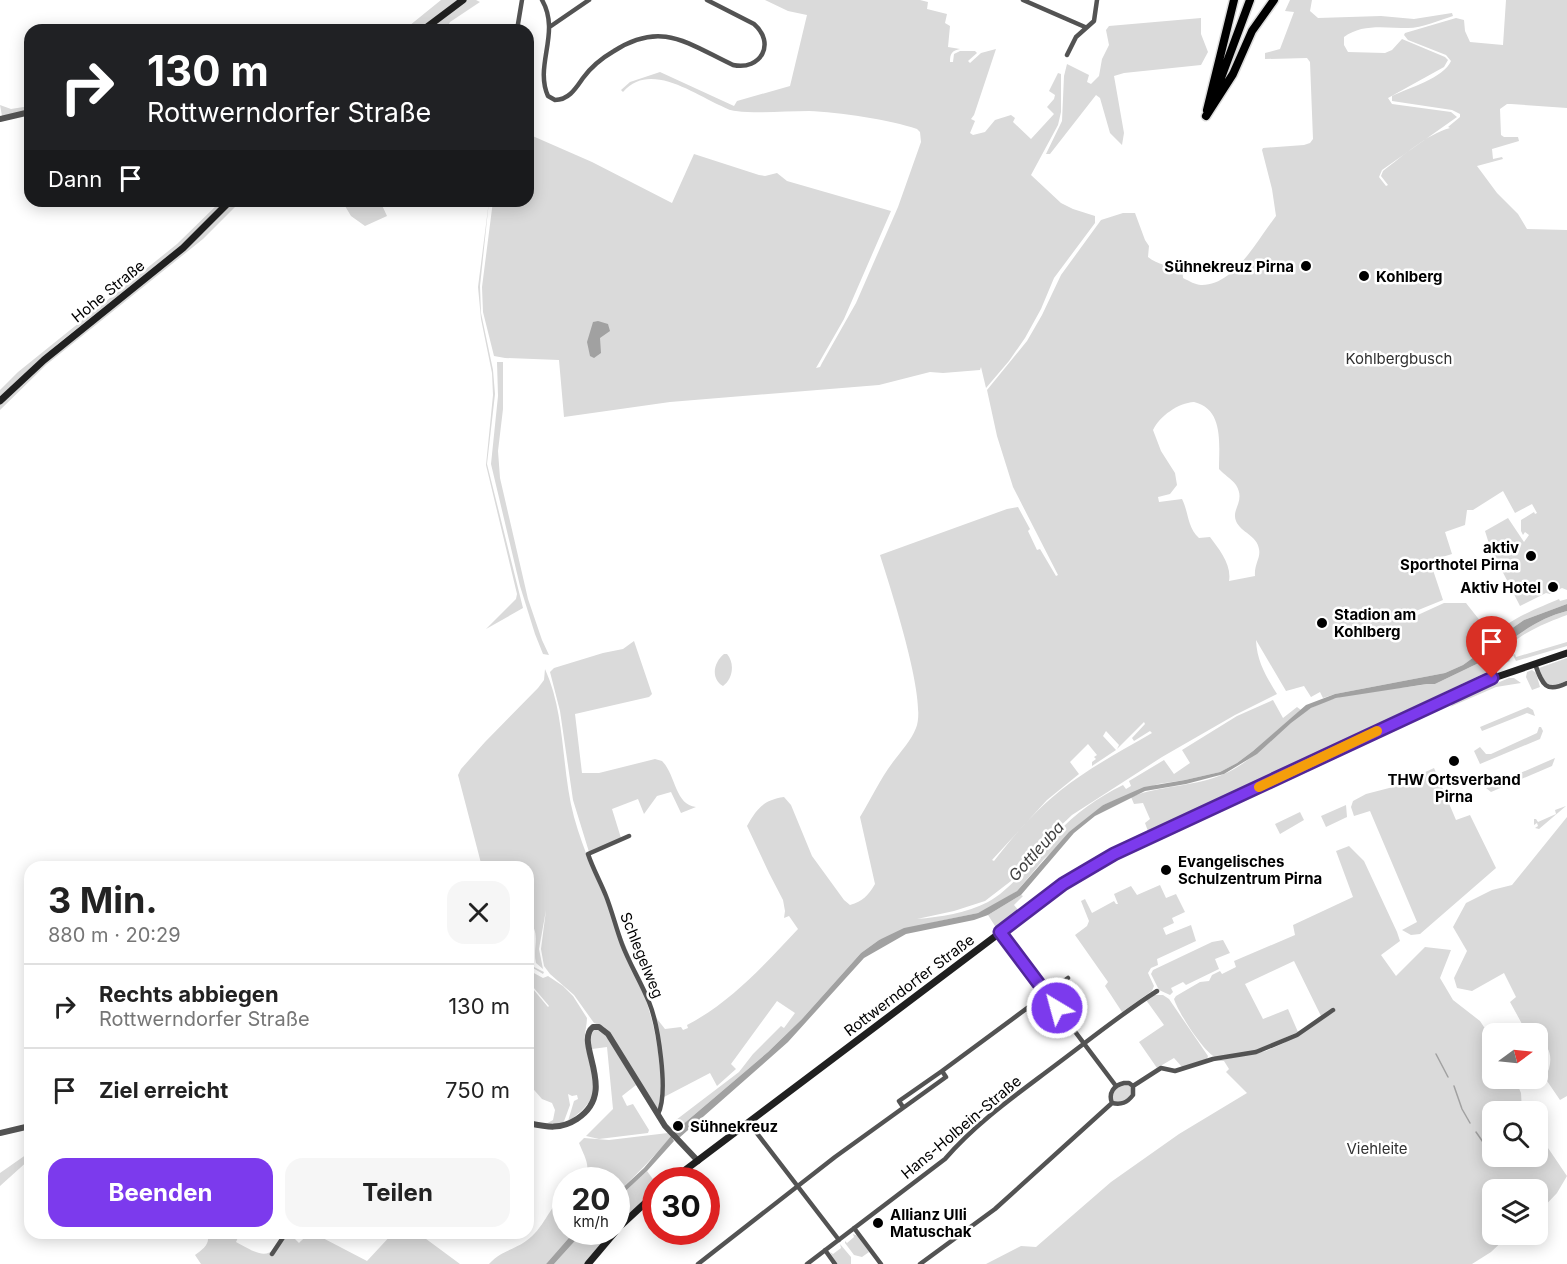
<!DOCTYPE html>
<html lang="de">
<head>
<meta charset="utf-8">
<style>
	:root { --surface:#fff; --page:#f6f6f6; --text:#222; --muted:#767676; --line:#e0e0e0; --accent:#7c3aed }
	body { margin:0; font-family:Inter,sans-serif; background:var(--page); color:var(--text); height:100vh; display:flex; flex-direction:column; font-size:22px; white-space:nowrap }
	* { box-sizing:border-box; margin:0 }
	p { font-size:20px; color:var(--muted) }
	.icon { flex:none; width:33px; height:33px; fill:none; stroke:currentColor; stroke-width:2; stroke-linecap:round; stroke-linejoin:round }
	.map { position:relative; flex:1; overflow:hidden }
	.panel { position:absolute; left:24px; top:861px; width:510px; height:378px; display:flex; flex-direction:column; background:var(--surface); border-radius:18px; box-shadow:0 3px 15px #0003 }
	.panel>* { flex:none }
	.guide { position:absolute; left:24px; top:24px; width:510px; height:183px; border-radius:18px; box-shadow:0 3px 15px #0003; background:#202124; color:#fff; overflow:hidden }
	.needle { width:39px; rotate:75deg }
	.tools { position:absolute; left:1482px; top:1023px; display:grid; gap:12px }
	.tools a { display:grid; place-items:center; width:66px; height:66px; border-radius:12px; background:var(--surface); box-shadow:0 3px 15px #0003; font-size:30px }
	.speed { position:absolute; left:552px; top:1167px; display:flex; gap:12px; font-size:30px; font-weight:700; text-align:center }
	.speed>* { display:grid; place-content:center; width:78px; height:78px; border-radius:50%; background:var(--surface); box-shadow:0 3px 15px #0003; line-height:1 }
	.speed small { font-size:15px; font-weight:400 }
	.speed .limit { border:9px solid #d22; background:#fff; color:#111 }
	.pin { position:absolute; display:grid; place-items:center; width:51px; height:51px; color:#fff; margin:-62px -26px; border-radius:50% 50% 50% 0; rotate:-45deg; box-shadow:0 0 6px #0007 }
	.pin .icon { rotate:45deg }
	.me { position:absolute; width:66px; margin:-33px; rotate:323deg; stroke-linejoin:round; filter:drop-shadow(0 0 4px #0008) }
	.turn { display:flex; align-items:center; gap:21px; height:126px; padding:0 24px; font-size:27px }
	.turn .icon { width:78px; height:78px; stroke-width:2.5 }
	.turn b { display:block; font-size:42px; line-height:51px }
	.then { display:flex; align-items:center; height:57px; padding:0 24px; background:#0003; gap:12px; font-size:22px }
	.round { display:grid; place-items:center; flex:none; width:63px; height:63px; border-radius:18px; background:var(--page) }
	.overview { display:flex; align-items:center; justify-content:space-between; height:102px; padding:0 24px }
	h1 { font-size:36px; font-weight:700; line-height:45px }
	.action { display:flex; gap:12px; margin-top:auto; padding:12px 24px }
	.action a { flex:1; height:69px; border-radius:18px; background:var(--accent); color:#fff; font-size:24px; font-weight:700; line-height:69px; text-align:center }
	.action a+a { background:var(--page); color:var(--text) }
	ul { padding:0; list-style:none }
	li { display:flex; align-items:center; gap:18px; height:84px; padding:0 24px; border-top:2px solid var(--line) }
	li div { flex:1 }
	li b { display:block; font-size:22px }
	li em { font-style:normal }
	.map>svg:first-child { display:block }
	.green { fill:#dadada; fill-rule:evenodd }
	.water { fill:#a1a1a1 }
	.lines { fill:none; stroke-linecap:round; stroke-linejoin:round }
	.stream { stroke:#a1a1a1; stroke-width:1.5 }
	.trunk-casing { stroke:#dbdbdb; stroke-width:11 }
	.minor { stroke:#535353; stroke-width:4.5 }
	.tertiary { stroke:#535353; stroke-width:6 }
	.secondary { stroke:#202020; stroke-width:7 }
	.trunk { stroke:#000; stroke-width:8 }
	.route-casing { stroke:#51269a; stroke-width:15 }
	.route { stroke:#7c3aed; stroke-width:10 }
	.slow { stroke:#f59e0b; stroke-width:10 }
	.poi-dot { fill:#000; stroke:#fff; stroke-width:2 }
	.labels { text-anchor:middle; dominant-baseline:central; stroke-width:5; stroke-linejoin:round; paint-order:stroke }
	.poi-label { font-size:15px; font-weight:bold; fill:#000; stroke:#fff; text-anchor:start }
	.street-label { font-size:15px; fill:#000; stroke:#fff }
	.park-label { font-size:15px; fill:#313131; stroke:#fff }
	.water-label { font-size:16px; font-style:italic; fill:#424242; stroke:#fff }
</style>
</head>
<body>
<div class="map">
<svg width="1567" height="1264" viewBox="0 0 1567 1264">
	<rect width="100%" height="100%" fill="#fff"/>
	<!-- green -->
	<path class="green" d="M441,0H459L419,30H404Z
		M467,0H476L480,2L450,22L446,30H428Z
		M765,0H920L928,2L927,9L947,14L945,23L950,26L948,47L960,49C952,51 950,53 950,62H953L954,54L960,51H975L977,53L968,61L970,63L981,53L996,49L974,115L971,119L975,121L970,133L973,135L985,132L995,120L1011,115L1015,118L1013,122L1031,139L1054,114L1047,107L1054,99L1055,95L1049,91L1058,73L1061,74V112L1058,125L1031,175L1061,203L1073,209L1095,216V223L1054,278L1041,309L1025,338L1009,361L986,388L981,367L980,370L943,373L930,372L879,385L670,402L564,417L559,360L505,358L494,356L483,312L482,287L493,201H528V134L592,162L672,203L694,154L759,175L765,176L777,173L787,181L891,211L844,319L816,368L820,367L822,363L856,303L898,207L921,142L920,132L917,129C891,120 838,112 809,111C785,111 759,114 736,111C730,111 724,107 719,105C691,92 649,62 623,92L621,90L630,82L660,72L734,106L737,101L790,86L807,15L788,11Z
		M1290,0H1312L1310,11L1318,18L1381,16L1414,19L1452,13L1453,16C1440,20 1422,28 1408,28C1387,28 1362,23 1344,37V45L1348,52L1385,53L1392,50L1402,39L1445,57L1448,60L1444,67L1388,98L1392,104L1451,112L1457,117L1382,170L1379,177L1386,186L1388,185L1381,176L1383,171C1403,156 1427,134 1450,128L1448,127L1460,117V114L1452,110L1392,101V96C1408,88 1444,78 1451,61L1446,55L1408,40L1404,35L1405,33L1456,18L1464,20L1465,31L1470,42L1503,45L1506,0H1567V108L1511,104H1507L1500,109L1501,135L1504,137H1518L1519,141L1492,149L1493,159L1502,157L1503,159L1477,166L1497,193L1518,214L1527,229L1567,230V590L1562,588L1550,594L1546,593L1520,606L1490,547L1485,531L1508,518L1524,542L1529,535L1525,532L1523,535L1521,531V520L1534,512L1535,514L1537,513L1532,504L1515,513L1503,491L1473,510H1467L1465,525L1445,532L1452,554L1439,558L1441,564L1432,567L1443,600L1411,613H1407L1409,619L1444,603H1466L1496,641L1463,665L1445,673L1335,694L1323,698L1320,692L1311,697L1304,686L1286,691L1256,640C1257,662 1266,676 1277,694L1235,715L1162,757L1072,815L1053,833L1011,881L985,901L954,911L917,919C940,917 967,913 988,902C1016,886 1034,856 1056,834C1075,814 1098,797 1123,785L1126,789L1131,786L1129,781L1164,760L1174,774L1190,763L1182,750L1237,716L1273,700L1283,718L1297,707L1301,710L1253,751L1237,763L1220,772L1185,780L1158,784L1103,805L1044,859L1017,891L993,906L978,913L935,922L879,940L861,953L802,1019L768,1052L674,1132L671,1127L672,1123L739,1072L753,1054L781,1026L784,1028L795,1013L777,1001L731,1064L736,1069L717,1086L710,1073L664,1097L654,1015L665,1029L681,1027L683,1030L688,1028L687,1025C731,1002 764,965 798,929L789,916L784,918L785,911L783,900L769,873L747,826C757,808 764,800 784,797L791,805L812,856L844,900L850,905C863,901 868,896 875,884L860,817C871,799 880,779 893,762C901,751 911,741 916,728C928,701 890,587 880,555L1007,509L1018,507L1030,529L1028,531L1037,550L1040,549L1056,576L1058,575L1013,487L997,436L987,390L1027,341L1042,315L1061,275L1101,220L1123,213H1135L1145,240L1149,246L1148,257C1158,265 1169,266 1182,267L1183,278C1189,281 1196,285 1201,285C1234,286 1258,239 1276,216L1272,189L1262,150L1263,148L1304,145L1310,143L1313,139L1310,62L1307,58L1265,59V53L1280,49L1294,12L1285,11ZM1194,402C1224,409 1219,444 1219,469C1224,475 1231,478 1236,485C1246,501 1231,509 1236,521C1241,533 1257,535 1259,549C1261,558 1254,564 1255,576L1229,581C1232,565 1219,549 1210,537L1199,538C1187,527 1189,513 1182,499L1159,502L1158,497L1170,494L1177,485L1175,473L1161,451L1153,430C1160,416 1178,403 1194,402ZM1144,722L1145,724L1132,738L1134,741L1150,731L1152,733C1121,751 1089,768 1061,790C1036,810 1013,836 994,861L992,860L1047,800L1079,774L1070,762L1088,744L1097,755L1094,757L1096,759L1092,762V766L1116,750L1103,736L1106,731L1119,745L1117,749Z
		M1201,18V34L1208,52L1201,65L1124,73L1114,76L1124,133L1122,145L1110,133L1100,98L1096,95L1050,154H1046L1062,121L1064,76L1067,64L1089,75L1087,82L1091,84L1099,76L1102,59L1109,45L1106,30L1109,26Z
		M0,105L11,109L30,106V110L2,116Z
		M221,201H227L180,246L59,343L0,397V390L18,372L177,244Z
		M234,201H241L203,239L46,365L0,410V405L45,362L204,232Z
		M342,201H380L387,216L365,226L351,216Z
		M489,201L480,286L481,313L493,370L495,394L487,464L523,608L486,629L516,599L517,594L486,465L493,395L492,373L481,319L478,287Z
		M497,362H503V409L498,451L500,478L528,599L542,640L549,655L543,654L535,634L520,586L491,464L498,396Z
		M1559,599L1560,601L1567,599V604L1524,620L1498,638L1496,636C1503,621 1543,606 1559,599Z
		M1567,611V615C1551,621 1514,635 1508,650L1504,645C1524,630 1543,617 1567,611Z
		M634,641L652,694L649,697L575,714L582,773H599L655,759L662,761C676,775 675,805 696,807L681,813L671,792L657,796L644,814L638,799L612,809L621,838L589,852L573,800L560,711L550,672L554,668L603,653L623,649Z
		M1567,642V646L1516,661L1513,655L1515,654L1516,657Z
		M1501,647L1510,661L1392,717L1389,722L1149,834L1145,823L1150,819L1143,803L1134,804L1131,797C1161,785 1194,787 1224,774C1259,759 1279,726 1311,708C1346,689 1390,691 1427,684H1435L1485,660Z
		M724,654H727C735,663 733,679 723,686C710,678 714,662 724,654Z
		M1567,658V680L1557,686L1549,685L1545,682L1539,668Z
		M545,669C566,715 561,769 574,817C601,913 671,1003 659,1108H657L604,1027L594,1023L574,995L550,974L544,966L541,949L546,910L539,949L543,969L536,963C532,948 542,932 528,921V867H482L458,775L461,769L485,742L538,688L544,680Z
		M1532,670L1536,673L1540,687L1532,690L1526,677L1527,672Z
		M1488,673L1481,679L1392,720L1394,718Z
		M1509,678H1514L1521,683L1496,687L1450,707L1457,700Z
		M1528,707L1533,710L1535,716L1527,713L1482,731L1480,727Z
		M1539,727H1541L1543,731L1540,739L1480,764L1474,751L1480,747L1486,754H1491L1537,733Z
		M1555,758L1552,766L1491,792L1486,788Z
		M1434,768L1456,820L1470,815L1496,868L1420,934L1411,935L1402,930L1417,922L1370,811L1354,816L1351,807L1353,801L1366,794L1393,787Z
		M1346,805L1347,817L1326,827L1321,816Z
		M1566,806L1539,829L1535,828L1538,826L1537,823L1534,825V819H1536L1538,822L1556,814L1555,810Z
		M1300,812L1304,820L1280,834L1275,824Z
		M1567,817V1096L1560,1100L1545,1078C1553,1063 1553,1048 1538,1038V1034L1527,1033L1510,1002L1516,997L1504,973L1472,991L1457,988L1454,978L1467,951L1453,927L1466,903L1492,890L1512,885Z
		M1349,846L1364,861L1397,932L1400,941L1381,955L1396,976L1425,947L1451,950L1440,978L1453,1000L1480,1021L1492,1039V1078L1515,1079L1521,1093L1522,1111L1492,1112V1156H1538V1140L1548,1148L1567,1176L1557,1193L1538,1213V1190H1492V1234L1509,1235L1491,1252L1472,1264H986L1021,1246L1036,1247L1111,1182L1179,1134L1247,1093L1226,1072L1229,1069L1224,1061H1216L1266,1051L1284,1043L1321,1016L1294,961L1245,984L1263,1019L1288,1009L1298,1032L1255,1051L1215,1057C1203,1051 1178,1012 1174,999L1176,996L1200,982L1209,981L1212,975L1220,971L1222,974L1236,967L1234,961L1295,935L1293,925L1353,897L1336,851Z
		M1160,885L1166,898L1176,894L1185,912L1172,918L1174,923L1163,928L1166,935L1191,925L1196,941L1157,959L1158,965L1151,968L1148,973L1154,986L1152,991L1122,1012L1105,986L1108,982L1075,935L1087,926L1089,921L1081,901L1085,899L1092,913L1114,901L1116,904H1118L1114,894L1131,886L1137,895Z
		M1021,895L1023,896L1014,905L1020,912L1006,922V924L995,926L988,915Z
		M528,924L534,931L533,956L528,955Z
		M1223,940L1230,953L1215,959L1219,969L1186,985L1183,982L1171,988L1173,992L1170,995L1159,990L1151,974L1153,970L1212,942Z
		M532,966L544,972L543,974L533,968L532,972L543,978L548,976L563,986L573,996L587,1018C587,1026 584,1033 585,1041C591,1079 607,1096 568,1121L574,1101L578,1099L577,1095L572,1096L568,1094L570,1105L563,1124L544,1125L553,1120L555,1110L552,1103L542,1099L528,1083V983L548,1007L549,1006L528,981V969Z
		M1154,995H1163L1169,999L1208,1056L1207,1059L1182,1067L1174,1058L1157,1068L1139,1042L1164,1025L1146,1000Z
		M597,1029L604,1033L663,1126L636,1085L622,1096L627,1106L633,1104L649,1130L648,1133L599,1139L586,1136L613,1109L607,1047L592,1049L589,1039L594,1030Z
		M1122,1085H1130L1133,1092L1124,1102H1114L1112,1092Z
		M668,1133L671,1136C654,1157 636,1175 617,1193L616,1180H581C594,1170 584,1156 579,1143L584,1138L609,1140Z
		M30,1152V1159L0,1186V1173Z
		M647,1171L655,1182V1190L617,1226V1199Z
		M565,1193L566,1232H574L546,1264H489C502,1250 512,1251 526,1241C543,1230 550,1206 565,1193Z
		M583,1232H611L585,1264H554Z
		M207,1233H240L236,1242C265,1258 268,1260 289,1233L299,1243C304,1238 309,1234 317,1235L367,1261L393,1233H418L460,1264H201L195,1255C203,1249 211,1244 207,1233Z
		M853,1234L858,1236L869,1252L862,1257L854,1255L845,1243V1241L847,1243L854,1237Z
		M840,1244L851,1257V1264H837L830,1252L833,1254L841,1248Z"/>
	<!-- water -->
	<path class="water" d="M598,321L608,324L610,331L600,338L601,353L594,358L590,356L587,342L593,322Z
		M1567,604V611C1543,617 1524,630 1504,645L1498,638L1524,620Z
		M1496,641L1501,647L1485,660L1435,684H1427L1336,698L1311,708L1291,723L1257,754L1224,774L1186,784L1145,791L1095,816L1074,833L1021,895L988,915L974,920L906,934L864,958L788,1042L679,1138L674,1132L768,1052L802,1019L861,953L879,940L904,928L978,913L1017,891L1069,832L1103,805L1144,787L1185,780L1220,772L1237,763L1253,751L1306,705L1335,694L1445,673L1463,665Z
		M671,1136L674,1141L647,1171L617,1199V1193L644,1168Z
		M574,1232H583L554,1264H546Z"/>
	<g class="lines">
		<!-- stream -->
		<path class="stream" d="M1436,1054L1448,1077
			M1454,1086L1462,1109L1470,1123
			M1476,1132L1492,1155
			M1494,1156L1496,1160"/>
		<!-- trunk casing -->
		<g class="trunk-casing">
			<path id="trunk" d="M1215,94L1250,0
				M1207,110L1234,0
				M1206,116L1233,74L1252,31L1274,0"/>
		</g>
		<!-- minor -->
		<path class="minor" d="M542,0C561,33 534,65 548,96L555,100C569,100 576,88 583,78C591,67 602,58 614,51C662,20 688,44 733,65C761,71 776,43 754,24L707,0
			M1023,0L1085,27
			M551,26L589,0
			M517,30L522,0
			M1067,55L1076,37L1094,21L1097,0
			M1535,664C1542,683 1545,694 1567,683
			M629,836L588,854C593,869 600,881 606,896C612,911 616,928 622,944C629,963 641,982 649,1002C658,1024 669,1093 658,1114
			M1000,932L1116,1086
			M1124,1083H1129L1133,1086V1095C1127,1103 1121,1105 1112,1103C1108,1093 1114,1085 1124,1083Z
			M1133,1086L1161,1068L1175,1071L1213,1059L1256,1052L1297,1035L1333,1010
			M903,1107L899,1101L942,1071
			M749,1123L839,1240
			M854,1228L881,1264
			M825,1250L835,1264
			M272,1254L286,1233
			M698,1264L835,1157L946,1077L942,1071L1068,978
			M807,1264L945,1159C976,1123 1016,1095 1053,1067C1088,1041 1121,1014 1157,991
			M920,1264L995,1209L1112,1103"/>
		<!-- tertiary -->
		<path class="tertiary" d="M0,119L30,112
			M528,1123C547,1127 560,1130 577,1119C620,1091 573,1043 593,1027H599L608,1034L665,1126L698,1161
			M0,1133L30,1126"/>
		<!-- secondary -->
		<path class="secondary" d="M423,30L463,0
			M0,401L44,360L183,248L230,201
			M672,1180L1078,874L1114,854L1482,682L1567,653
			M616,1230L656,1193
			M588,1264L615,1232"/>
		<!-- trunk -->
		<use href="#trunk" class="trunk"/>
	</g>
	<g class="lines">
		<!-- route casing -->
		<g class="route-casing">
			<path id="route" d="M1057,1008L1000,932L1063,884L1114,854L1492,678"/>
		</g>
		<!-- route -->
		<use href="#route" class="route"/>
		<!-- slow -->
		<path class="slow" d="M1259,787L1377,731"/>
	</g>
	<!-- markers -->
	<g class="poi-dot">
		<circle cx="1306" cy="266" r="6"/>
		<circle cx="1364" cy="276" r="6"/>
		<circle cx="1531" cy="556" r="6"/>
		<circle cx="1553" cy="587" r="6"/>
		<circle cx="1322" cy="623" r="6"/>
		<circle cx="1454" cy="761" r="6"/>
		<circle cx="1166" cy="870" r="6"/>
		<circle cx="678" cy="1126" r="6"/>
		<circle cx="878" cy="1223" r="6"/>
	</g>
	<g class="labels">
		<!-- poi labels -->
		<g class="poi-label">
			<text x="1294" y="266" text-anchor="end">Sühnekreuz Pirna</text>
			<text x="1376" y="276">Kohlberg</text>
			<text x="1519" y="547" text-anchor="end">aktiv<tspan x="1519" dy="17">Sporthotel Pirna</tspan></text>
			<text x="1541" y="587" text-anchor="end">Aktiv Hotel</text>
			<text x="1334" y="614">Stadion am<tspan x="1334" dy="17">Kohlberg</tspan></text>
			<text x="1454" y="779" text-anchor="middle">THW Ortsverband<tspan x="1454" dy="17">Pirna</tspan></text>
			<text x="1178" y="861">Evangelisches<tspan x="1178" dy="17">Schulzentrum Pirna</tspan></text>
			<text x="690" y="1126">Sühnekreuz</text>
			<text x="890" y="1214">Allianz Ulli<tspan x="890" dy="17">Matuschak</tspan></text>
		</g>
		<!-- street labels -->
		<g class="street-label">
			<text transform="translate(108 291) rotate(-39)">Hohe Straße</text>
			<text transform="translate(642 955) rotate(68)">Schlegelweg</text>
			<text transform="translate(909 985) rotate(-37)">Rottwerndorfer Straße</text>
			<text transform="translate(961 1127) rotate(-40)">Hans-Holbein-Straße</text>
		</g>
		<!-- park labels -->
		<g class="park-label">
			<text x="1399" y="358">Kohlbergbusch</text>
			<text x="1377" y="1148">Viehleite</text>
		</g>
		<!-- water labels -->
		<g class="water-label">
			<text transform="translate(1036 851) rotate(-48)">Gottleuba</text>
		</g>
	</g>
</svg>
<div class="tools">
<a><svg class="needle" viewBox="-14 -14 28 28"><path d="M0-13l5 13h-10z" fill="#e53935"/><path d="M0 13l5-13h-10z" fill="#767676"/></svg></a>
<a><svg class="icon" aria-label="search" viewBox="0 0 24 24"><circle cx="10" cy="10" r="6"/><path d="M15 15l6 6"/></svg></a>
<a><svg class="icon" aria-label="layers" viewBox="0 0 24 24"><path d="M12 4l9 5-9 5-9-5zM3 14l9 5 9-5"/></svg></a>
</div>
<div class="speed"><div>20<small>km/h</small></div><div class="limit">30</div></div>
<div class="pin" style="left:1492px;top:678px;background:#d93025"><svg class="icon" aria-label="arrive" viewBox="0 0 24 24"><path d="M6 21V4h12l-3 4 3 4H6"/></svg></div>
<svg class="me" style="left:1057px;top:1008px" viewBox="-20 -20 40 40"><circle r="17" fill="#7c3aed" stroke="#fff" stroke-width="3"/><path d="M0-11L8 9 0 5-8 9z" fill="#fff"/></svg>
<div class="guide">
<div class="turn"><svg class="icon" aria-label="right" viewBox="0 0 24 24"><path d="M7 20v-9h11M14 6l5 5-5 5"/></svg><div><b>130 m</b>Rottwerndorfer Straße</div></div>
<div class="then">Dann<svg class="icon" aria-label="arrive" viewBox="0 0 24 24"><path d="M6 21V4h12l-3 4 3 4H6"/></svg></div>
</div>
<section class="panel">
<div class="overview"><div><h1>3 Min.</h1><p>880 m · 20:29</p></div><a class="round"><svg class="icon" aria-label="close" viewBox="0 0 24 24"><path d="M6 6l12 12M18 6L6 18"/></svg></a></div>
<ul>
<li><svg class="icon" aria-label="right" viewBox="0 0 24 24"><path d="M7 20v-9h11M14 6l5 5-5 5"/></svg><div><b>Rechts abbiegen</b><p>Rottwerndorfer Straße</p></div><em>130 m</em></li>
<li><svg class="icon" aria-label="arrive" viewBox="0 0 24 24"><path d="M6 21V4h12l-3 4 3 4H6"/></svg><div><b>Ziel erreicht</b></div><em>750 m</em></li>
</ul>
<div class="action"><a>Beenden</a><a>Teilen</a></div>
</section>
</div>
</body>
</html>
